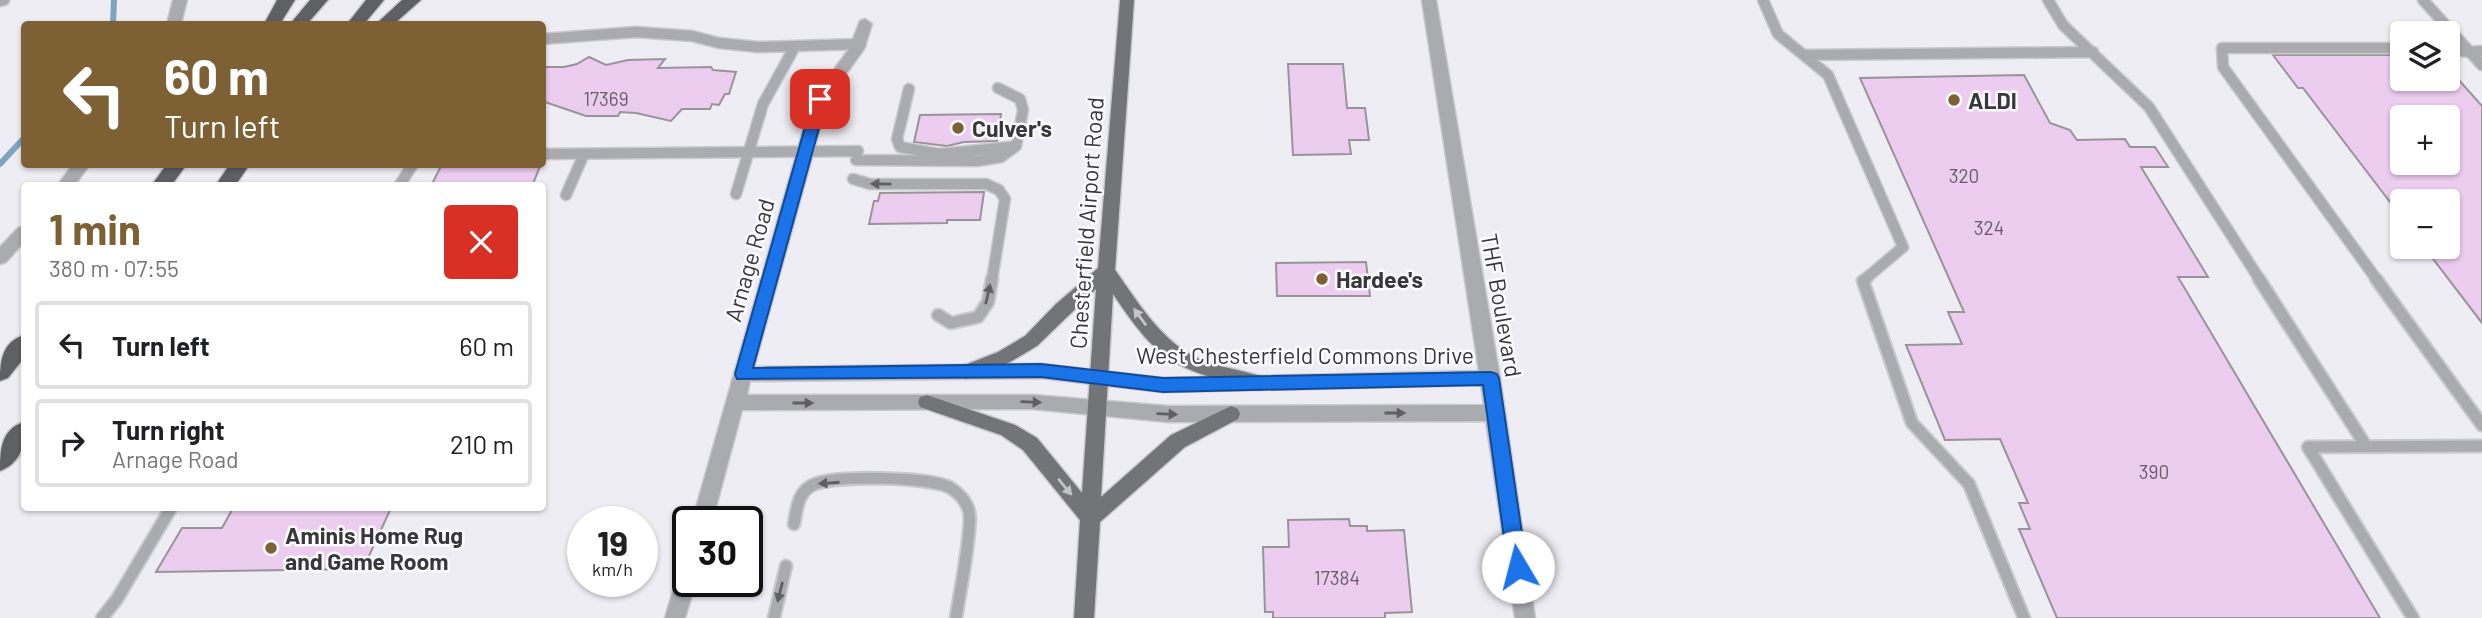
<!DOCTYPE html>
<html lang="en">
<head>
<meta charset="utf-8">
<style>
	:root { --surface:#fff; --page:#f2f2f2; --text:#202124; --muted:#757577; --line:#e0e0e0; --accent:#7d6033 }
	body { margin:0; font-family:Barlow,sans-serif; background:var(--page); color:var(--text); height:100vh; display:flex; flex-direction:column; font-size:26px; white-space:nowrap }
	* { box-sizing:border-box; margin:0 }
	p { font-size:23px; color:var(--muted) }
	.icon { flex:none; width:38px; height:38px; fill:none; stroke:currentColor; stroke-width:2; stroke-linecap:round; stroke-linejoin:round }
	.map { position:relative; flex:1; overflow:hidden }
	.panel { position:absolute; left:21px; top:182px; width:525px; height:329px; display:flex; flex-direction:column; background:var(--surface); border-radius:7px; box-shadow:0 2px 5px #0004 }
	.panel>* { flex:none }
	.top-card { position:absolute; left:21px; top:21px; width:525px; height:147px; border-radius:7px; box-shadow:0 2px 5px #0004; background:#7d6033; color:#fff; overflow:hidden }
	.tools { position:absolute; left:2390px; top:21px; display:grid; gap:14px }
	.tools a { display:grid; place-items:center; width:70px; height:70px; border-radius:7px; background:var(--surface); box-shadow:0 2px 5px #0004; font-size:35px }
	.speed { position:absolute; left:567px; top:506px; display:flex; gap:14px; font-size:35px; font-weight:700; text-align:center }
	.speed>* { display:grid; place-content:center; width:91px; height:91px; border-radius:50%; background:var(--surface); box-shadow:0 2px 5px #0004; line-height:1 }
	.speed small { font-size:18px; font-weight:400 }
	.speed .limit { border:4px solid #111; border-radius:10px; background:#fff; color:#111 }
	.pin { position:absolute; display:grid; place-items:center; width:60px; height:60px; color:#fff; margin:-30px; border-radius:14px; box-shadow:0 4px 10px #0006 }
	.me { position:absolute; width:77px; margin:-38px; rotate:352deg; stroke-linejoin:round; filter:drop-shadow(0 0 5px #0008) }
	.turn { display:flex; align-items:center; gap:24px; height:147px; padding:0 28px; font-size:32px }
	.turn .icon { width:91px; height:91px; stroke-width:2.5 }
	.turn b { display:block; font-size:49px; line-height:60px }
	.round { display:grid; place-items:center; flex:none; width:74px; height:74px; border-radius:7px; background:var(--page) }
	.head { display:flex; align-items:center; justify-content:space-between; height:119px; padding:0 28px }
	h1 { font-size:42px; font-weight:700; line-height:52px; color:var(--accent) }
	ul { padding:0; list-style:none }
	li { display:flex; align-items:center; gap:21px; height:88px; margin:0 14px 10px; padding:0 14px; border:4px solid var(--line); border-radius:7px }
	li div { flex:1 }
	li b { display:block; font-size:26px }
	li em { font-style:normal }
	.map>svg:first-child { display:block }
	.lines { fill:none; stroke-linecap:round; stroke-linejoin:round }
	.stream { stroke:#7ea5bf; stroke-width:6 }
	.building { fill:#eccdf0; stroke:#989499; stroke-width:2; fill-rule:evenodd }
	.service-far1-casing { stroke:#cac9ce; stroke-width:13 }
	.service-casing { stroke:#cac9ce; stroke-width:15 }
	.minor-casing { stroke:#cac9ce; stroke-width:3 }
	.tertiary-casing { stroke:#cac9ce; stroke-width:3 }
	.primary-casing { stroke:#cac9ce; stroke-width:3 }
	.motorway-casing { stroke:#cac9ce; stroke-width:3 }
	.service-far1 { stroke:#aaabae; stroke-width:10 }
	.service { stroke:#aaabae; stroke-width:11 }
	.minor { fill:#aaabae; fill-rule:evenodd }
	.tertiary { fill:#aaabae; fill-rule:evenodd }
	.primary { fill:#727478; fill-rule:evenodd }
	.motorway { fill:#5e6064; fill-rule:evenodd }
	.oneway { fill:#606063 }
	.oneway2 { fill:#c5c5c9 }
	.route { fill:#1a73e8; stroke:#114b97; stroke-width:2 }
	.poi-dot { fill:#7d6033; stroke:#fcfbff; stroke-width:2.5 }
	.labels { text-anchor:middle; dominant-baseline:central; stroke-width:5; stroke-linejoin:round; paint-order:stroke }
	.number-label { font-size:19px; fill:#655d68 }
	.poi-label { font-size:23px; font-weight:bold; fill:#38383a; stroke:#fcfbff; text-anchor:start }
	.street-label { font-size:23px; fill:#38383a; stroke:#fcfbff }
</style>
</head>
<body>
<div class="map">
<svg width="2482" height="618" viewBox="0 0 2482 618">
	<rect width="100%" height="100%" fill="#eeedf3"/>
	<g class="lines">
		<!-- stream -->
		<path class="stream" d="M113,24L114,0
			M0,164L24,138"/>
	</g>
	<!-- building -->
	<path class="building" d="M2273,55H2403V79H2458L2482,106V323L2424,247H2448V201H2403V219L2303,88H2298ZM2403,117H2448V163H2403Z
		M589,57L606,65L628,60L665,59L658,68L711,67L713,70L736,72L729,94H725L719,105L712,104L710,109H682L671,121L636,113L620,112L618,116H586L542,101V67H564L577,64Z
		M1288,64H1343L1347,108H1365L1369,140H1349L1351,154L1293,155Z
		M2024,75L2050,123L2070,130L2077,140L2125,139L2130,147H2155L2168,167H2141L2208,277H2178L2380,618H2057L2019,529H2030L2019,503H2028L2000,439L1945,440L1906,345L1962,344L1948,312H1964L1860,78Z
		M1001,114L997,141L964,142L947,146L914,142L920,115Z
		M442,164H541L532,186H431Z
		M984,192L980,220H947V223L869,224L874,201H878L880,193Z
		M1366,262L1370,296H1277L1276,263Z
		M233,508H391L363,569L156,572L182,528H222Z
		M1349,519L1350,526H1367V531L1404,530L1412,612L1385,613V618H1273V612H1265L1263,547H1289L1288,520Z"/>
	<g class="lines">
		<!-- service-far1 casing -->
		<g class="service-far1-casing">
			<path id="service-far1" d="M1763,0L1778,34L1828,75L1903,247L1864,280
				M2048,0L2063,25L2149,107L2260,280
				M2423,0L2470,52L2482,51
				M0,1L4,0
				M542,39L636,32L692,36L719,43L758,47L861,44
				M2448,50L2470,52L2482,65
				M1804,55L2093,52
				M909,89L897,139L900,147L939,154L1010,147
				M542,154L858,151
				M856,160L977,161L1001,157L1016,146L1023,110L1020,99L998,88
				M853,179L870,184H986L999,190L1005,199L992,280
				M399,186L413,164
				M736,194L763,104L794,48
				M566,195L584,154
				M2377,280L2223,67L2222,48H2403"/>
		</g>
		<!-- service casing -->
		<g class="service-casing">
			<path id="service" d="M1866,279L1863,281L1912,423L1969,484L2024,618
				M2259,279L2366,446
				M2376,279L2482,425
				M938,315L951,323L978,317L988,302L992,279
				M794,524C797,508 798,490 815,484C838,475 928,477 949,487C958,492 966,501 969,511C973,525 959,598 956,618
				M102,618L117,599L171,508
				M774,618L786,566
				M2413,618L2308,447L2482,446"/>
		</g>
		<!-- minor casing -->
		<g class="minor-casing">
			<path id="minor" d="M1422,0H1436L1500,378L1535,618H1515L1486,421L1168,422L1033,409L742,410L712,522H692L812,99L849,49L860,21L865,19L872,24L864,49L828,99L754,367L1041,364L1163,378L1479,371ZM1041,378L1163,392L1481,385L1484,405L1168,406L1033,395H747L750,381Z
				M688,565V581H696L685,618H665L678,574L681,568Z"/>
		</g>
		<!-- tertiary casing -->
		<g class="tertiary-casing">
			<path id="tertiary" d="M173,0H187L181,24H167Z
				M73,164H90L74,186H57Z
				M24,226V242L6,262L0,264V247L18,228Z"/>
		</g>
		<!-- primary casing -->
		<g class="primary-casing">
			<path id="primary" d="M1120,0H1134L1115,270C1138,302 1160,340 1197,358C1219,368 1244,370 1266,378L1269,383L1266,388L1260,390C1236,383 1209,379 1186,368C1153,354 1133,323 1113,294L1101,497L1171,435L1231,406L1238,409L1240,414L1238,419L1185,447L1100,522L1094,618H1074L1080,520L1023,450L1001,435L920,407L918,402L920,397L927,395L1015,425L1037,438L1082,493L1096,289L1037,346L1010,362L966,379L960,377L957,372L960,367L998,352L1025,336L1056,304L1098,268Z"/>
		</g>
		<!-- motorway casing -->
		<g class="motorway-casing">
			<path id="motorway" d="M277,0H295L280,24H264Z
				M310,0H328L307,24H290Z
				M366,0H384L364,24H347Z
				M402,0H421L394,24H376Z
				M167,164H187L171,186H151Z
				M230,164H250L235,186H215Z
				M24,335V358L8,378L0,381C0,361 2,342 24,335Z
				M24,422C26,442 22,463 0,471C0,450 1,429 24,422Z"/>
		</g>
		<!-- service-far1 -->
		<use href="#service-far1" class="service-far1"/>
		<!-- service -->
		<use href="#service" class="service"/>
		<!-- minor -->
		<use href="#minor" class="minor"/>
		<!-- tertiary -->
		<use href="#tertiary" class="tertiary"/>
		<!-- primary -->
		<use href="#primary" class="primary"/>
		<!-- motorway -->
		<use href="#motorway" class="motorway"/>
	</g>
	<!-- one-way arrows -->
	<defs><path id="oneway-solid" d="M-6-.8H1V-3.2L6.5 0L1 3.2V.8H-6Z" transform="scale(1.75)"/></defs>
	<g class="oneway">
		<use href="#oneway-solid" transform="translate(881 184) rotate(-179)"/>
		<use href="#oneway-solid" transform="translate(988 294) rotate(-77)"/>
		<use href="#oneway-solid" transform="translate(1031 402) rotate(2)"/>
		<use href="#oneway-solid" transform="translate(803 403)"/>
		<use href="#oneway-solid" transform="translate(1395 413)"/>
		<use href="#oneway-solid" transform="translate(1167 414) rotate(2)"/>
		<use href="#oneway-solid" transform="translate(829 483) rotate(176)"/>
		<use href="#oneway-solid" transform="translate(780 592) rotate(104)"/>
	</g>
	<g class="oneway2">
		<use href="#oneway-solid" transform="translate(1140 317) rotate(-126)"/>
		<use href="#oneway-solid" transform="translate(1065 487) rotate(50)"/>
	</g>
	<!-- route -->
	<path class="route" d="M820,95L827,99L753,368L1041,364L1163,378L1491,372L1497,374L1499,378L1527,567L1524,572L1518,575L1511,572L1508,567L1483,385L1163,392L1041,377L737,379L735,374L813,99Z"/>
	<!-- markers -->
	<g class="poi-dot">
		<circle cx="1954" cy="100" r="7"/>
		<circle cx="958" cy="128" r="7"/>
		<circle cx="1322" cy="279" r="7"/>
		<circle cx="271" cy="548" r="7"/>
	</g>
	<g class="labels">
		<!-- number labels -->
		<g class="number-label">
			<text x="606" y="98">17369</text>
			<text x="1964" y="175">320</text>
			<text x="1989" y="227">324</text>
			<text x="2154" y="471">390</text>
			<text x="1337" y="577">17384</text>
		</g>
		<!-- poi labels -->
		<g class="poi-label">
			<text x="1968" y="100">ALDI</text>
			<text x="972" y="128">Culver's</text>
			<text x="1336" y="279">Hardee's</text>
			<text x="285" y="535">Aminis Home Rug<tspan x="285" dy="26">and Game Room</tspan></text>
		</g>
		<!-- street labels -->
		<g class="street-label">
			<text transform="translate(1086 223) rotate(-86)">Chesterfield Airport Road</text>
			<text transform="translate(749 260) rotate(-74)">Arnage Road</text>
			<text transform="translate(1502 305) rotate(80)">THF Boulevard</text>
			<text x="1305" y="355">West Chesterfield Commons Drive</text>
		</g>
	</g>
</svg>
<div class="tools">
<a><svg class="icon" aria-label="layers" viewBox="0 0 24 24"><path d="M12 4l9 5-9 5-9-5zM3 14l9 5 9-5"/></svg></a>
<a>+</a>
<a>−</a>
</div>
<div class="speed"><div>19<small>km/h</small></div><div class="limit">30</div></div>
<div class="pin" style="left:820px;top:99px;background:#d93025"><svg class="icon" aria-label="arrive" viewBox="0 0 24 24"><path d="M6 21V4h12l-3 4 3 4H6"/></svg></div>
<svg class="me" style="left:1518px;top:567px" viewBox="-20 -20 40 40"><circle r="19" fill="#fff"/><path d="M0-13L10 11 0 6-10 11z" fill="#1a73e8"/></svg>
<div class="top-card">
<div class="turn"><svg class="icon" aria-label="left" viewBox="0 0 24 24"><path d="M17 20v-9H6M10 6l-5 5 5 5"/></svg><div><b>60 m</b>Turn left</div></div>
</div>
<section class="panel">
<div class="head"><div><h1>1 min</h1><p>380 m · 07:55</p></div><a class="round" style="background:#d93025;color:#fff"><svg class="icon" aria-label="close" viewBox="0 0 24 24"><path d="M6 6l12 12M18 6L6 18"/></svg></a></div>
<ul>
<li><svg class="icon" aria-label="left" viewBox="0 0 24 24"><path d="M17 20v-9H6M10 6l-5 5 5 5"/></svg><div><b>Turn left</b></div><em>60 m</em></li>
<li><svg class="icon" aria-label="right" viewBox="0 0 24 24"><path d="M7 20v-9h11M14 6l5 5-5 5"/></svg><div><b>Turn right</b><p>Arnage Road</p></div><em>210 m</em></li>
</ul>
</section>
</div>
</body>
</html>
